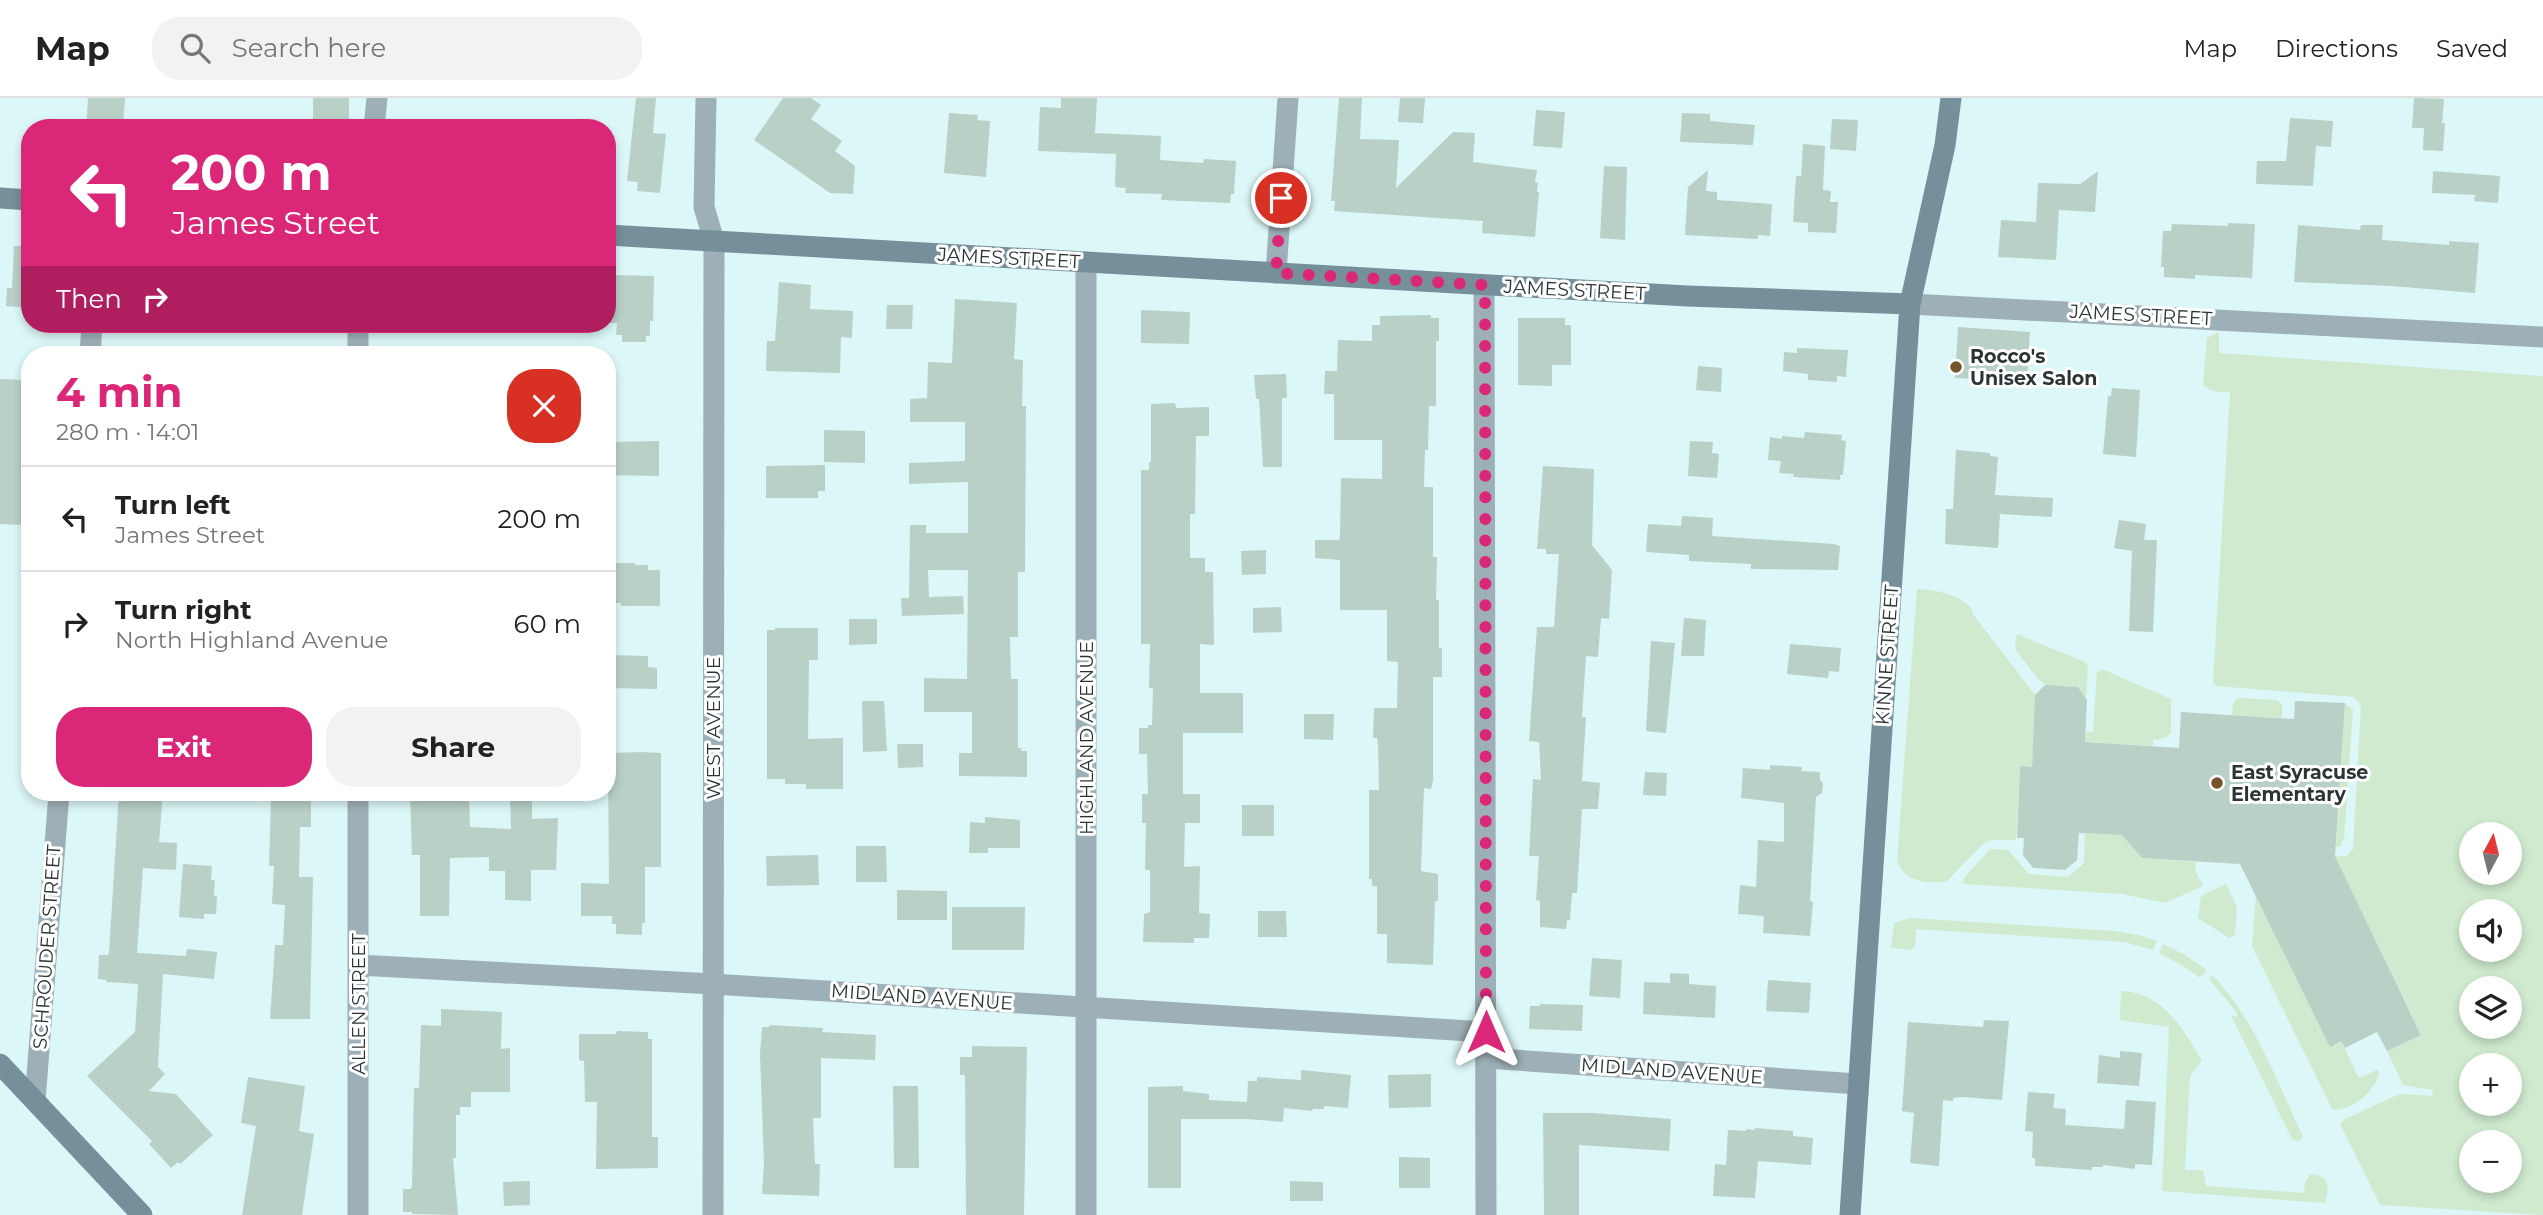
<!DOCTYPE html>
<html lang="en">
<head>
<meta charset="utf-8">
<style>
	:root { --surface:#fff; --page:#f2f2f2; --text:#222; --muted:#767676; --line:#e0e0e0; --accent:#db2777 }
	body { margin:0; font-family:Montserrat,sans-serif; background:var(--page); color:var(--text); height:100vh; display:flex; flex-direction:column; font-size:26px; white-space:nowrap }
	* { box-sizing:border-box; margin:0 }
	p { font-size:23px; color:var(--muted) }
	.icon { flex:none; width:38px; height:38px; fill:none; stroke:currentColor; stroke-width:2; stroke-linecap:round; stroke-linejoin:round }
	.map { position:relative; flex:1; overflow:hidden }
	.details { position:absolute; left:21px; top:248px; width:595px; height:455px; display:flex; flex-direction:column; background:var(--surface); border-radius:28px; box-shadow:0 4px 10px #0003 }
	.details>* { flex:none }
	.banner { position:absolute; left:21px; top:21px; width:595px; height:214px; border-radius:28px; box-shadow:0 4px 10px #0003; background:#db2777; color:#fff; overflow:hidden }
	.needle { width:46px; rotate:7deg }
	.buttons { position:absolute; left:2459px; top:724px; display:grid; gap:14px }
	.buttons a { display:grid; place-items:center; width:63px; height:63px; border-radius:50%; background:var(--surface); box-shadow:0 4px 10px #0003; font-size:35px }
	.pin { position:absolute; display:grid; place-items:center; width:60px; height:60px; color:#fff; margin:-30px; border:4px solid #fff; border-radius:50%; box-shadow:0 2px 7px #0007 }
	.me { position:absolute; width:77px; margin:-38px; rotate:0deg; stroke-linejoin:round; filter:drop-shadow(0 0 5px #0008) }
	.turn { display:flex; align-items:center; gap:24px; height:147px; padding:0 35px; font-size:32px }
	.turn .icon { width:91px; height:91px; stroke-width:2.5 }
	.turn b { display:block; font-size:49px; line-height:60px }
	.then { display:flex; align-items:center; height:66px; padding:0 35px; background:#0003; gap:14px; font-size:26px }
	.round { display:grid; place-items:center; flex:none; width:74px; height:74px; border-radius:28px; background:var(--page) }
	.overview { display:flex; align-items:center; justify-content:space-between; height:119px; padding:0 35px }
	h1 { font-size:42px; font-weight:700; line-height:52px; color:var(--accent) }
	.action { display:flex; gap:14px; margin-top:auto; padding:14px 35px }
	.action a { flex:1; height:80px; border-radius:28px; background:var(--accent); color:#fff; font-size:28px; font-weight:700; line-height:80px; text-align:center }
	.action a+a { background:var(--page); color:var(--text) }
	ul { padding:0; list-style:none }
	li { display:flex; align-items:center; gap:21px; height:105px; padding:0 35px; border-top:2px solid var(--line) }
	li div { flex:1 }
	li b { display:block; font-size:26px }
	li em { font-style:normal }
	header { display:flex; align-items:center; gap:42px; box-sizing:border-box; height:98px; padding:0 35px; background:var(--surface); border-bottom:2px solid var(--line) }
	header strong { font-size:33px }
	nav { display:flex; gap:38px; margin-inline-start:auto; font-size:24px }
	.search { width:490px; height:63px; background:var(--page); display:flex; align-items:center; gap:18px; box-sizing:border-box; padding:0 24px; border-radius:28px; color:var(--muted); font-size:26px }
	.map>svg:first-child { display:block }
	.green { fill:#cfeacf; fill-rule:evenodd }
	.building { fill:#b9d0c7 }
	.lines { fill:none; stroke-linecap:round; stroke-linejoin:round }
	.street { stroke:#9eb0b7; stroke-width:21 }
	.secondary { stroke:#75909a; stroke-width:21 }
	.route { stroke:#db2777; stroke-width:12; stroke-dasharray:0 21.6 }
	.poi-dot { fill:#76542c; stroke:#fff; stroke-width:2.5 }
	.labels { text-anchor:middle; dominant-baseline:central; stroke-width:6; stroke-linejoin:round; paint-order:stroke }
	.street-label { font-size:19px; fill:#2b3535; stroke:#fff }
	.poi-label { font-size:19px; font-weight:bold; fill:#2b3535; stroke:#fff; text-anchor:start }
</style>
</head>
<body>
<header>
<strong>Map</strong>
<div class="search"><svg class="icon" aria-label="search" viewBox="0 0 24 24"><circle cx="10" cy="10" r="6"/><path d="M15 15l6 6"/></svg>Search here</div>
<nav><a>Map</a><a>Directions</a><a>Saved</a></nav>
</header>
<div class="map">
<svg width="2543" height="1117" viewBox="0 0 2543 1117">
	<rect width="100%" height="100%" fill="#dcf7f7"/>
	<!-- green -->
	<path class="green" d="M2219,234V255L2543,278V1117L2380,1107L2340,1026L2345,1021L2395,998L2404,996L2432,998L2433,992L2403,987L2387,953L2421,936L2335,758H2347L2353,751L2361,608L2354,599L2216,588L2213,584L2230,294C2220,295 2211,294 2203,287L2207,240ZM2471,737H2510V775H2471ZM2471,814H2510V852H2471ZM2471,891H2510V929H2471ZM2471,968H2510V1006H2471ZM2471,1045H2510V1083H2471Z
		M1917,491C1937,492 1957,496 1972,510V515L2035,597L2032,669H2020L2016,742H1991L1983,746L1946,784C1925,785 1906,785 1897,763Z
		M2017,536L2085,564L2088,568L2086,600L2078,589L2045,587L2039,582L2017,554L2015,547Z
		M2102,571L2171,601V635L2165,640L2153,642V648L2085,644L2086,633L2093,634L2097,574Z
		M2238,600L2276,602L2282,606V620L2232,617L2233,605Z
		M2345,605L2353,612L2344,741L2340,749H2336Z
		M2085,735L2122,737L2142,760L2196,764L2195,772L2203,788L2165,805L2122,796L1964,786L1963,781L1990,751L2008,752L2029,776L2068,779L2084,765Z
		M2226,786L2237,809L2235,837L2229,840L2198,820L2201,798Z
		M2256,796L2331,948L2341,943L2359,980L2377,972L2379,974C2377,992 2350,1015 2332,1011L2252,848Z
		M1910,820L2115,833L2138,837L2157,843L2153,852L2124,844L1916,831L1915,848L1912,852L1891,850L1894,825Z
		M2163,846L2185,857L2207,872L2200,880L2188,871L2159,855Z
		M2212,877C2254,919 2277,985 2303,1038L2299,1043L2292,1041L2231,917L2235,919L2238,916L2209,881Z
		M2121,893C2164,895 2183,931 2202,963L2190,978L2185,1072H2203L2206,1088L2304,1095L2305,1084L2310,1076L2318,1077L2325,1081L2328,1091L2325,1105L2162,1093L2169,929L2120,922Z"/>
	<!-- building -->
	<path class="building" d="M88,0H125L123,30H86Z
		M313,0H349V30H313Z
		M636,0H656L653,35L666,36L660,95L637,93L638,84L627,83Z
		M783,0H811L821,7L811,21L842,43L835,53L855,68L853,96L830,95L754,42Z
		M1061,0H1097L1095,35L1161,38L1160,62L1203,65L1204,61L1236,63L1234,96H1231L1230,105L1161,102L1162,96L1125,95L1126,90L1115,89L1116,56L1038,53L1040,9L1061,10Z
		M1339,0H1362L1360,41L1399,42L1396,90L1453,34L1475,35L1473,64L1537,72L1535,84L1538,85L1537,94H1539L1535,139L1482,135L1483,123L1334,113L1335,103H1331Z
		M1400,0H1425L1423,25L1398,24Z
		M2414,0L2444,1L2442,25H2445L2443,53L2423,52L2424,30H2412Z
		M1536,12L1565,14L1562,50L1533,48Z
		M949,15L978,17L977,22L990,23L986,79L944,75Z
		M1682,15L1710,16V23L1755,27L1753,47L1680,44Z
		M2290,20L2333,23L2331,49L2316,48L2313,88L2256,86L2257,63H2286Z
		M1832,21L1858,22L1856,53L1830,51Z
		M1803,46L1825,48L1823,92L1831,93L1830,104H1838L1836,135L1808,134V125L1793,124L1796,78H1801Z
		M1604,68L1627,69L1625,142L1600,140Z
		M1708,72L1706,93L1717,94V102L1772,106L1770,138L1758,137V141L1685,137L1688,89Z
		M2098,73L2095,114L2059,112L2056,162L1998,159L2001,122L2036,124L2038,85L2080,86Z
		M2433,73L2500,78L2498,105L2474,103L2475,97L2432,95Z
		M2228,125L2255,126L2252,180L2195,177V181L2164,179V169H2161L2163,133H2171L2172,126L2228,128Z
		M2298,127L2360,132L2361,127H2383L2382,142L2449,147V143L2479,145L2475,195L2392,188L2294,184Z
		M14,148H30V210L6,208L7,190H12Z
		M613,177L654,178L653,223H650V238H646V244H622V237H616L617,225H607V202H613Z
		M779,184L811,187L810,211L853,213L852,240L841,239L840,275L766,273L767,243H775Z
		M955,201L1017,205L1014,261L1023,262L1022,308H1026L1025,474H1018V539H1010L1011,581H1018V650H1021V653H1027V679L959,678V655H972V614H924V580L967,581L968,472H928L929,499L963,498L964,516L902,518L901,500H909L910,427H926V435H968V384L909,386V365L965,363V324H910V301L927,300L928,264L952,265Z
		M887,207H913L912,231H886Z
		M1141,212L1190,214L1189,246L1141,245Z
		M1431,217V220H1439V243H1436V308H1429L1428,352H1425L1424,389H1433V459H1437L1436,502H1439V550H1442V579H1433V682L1431,691L1424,690L1421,773L1438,776V803H1435L1433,867L1387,865V836H1377V788H1372V781H1369V692H1379L1378,648L1377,640H1373L1374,610H1397L1398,564L1387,563V512H1340V462L1315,460V442H1339L1340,438L1341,380L1382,381V342H1334V296H1324L1325,273H1337L1338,242L1372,243V227H1380V218Z
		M1518,220H1565V227H1571V267H1552V288L1518,287Z
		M1958,229L2030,234L2027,284L1955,280Z
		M1797,250L1848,252L1846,279L1837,278V284L1808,282V276L1783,273L1784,254L1797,255Z
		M1698,268L1722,270L1721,294L1696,292Z
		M1286,276L1287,300H1282V369H1263L1259,301H1256L1254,277Z
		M0,281L22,282L21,291H24L22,317L29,318L24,427L0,426Z
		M2112,290L2140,292L2136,359L2103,356L2108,298H2111Z
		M1175,305L1176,310L1209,309V338H1196L1195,416H1190V460H1205V474H1213L1214,547L1200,546V595H1243V635H1183V696H1200V725H1185L1184,769L1200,768L1199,815L1210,816V818L1209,840H1194V845L1143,844L1144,816L1150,814V772H1145L1146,725H1142V696H1148L1147,656H1139V630H1148V627H1152L1153,590H1149L1150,546H1141V372H1149V364H1151V306Z
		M824,332L865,333V365L824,364Z
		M1805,334L1842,337L1841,342L1846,343L1843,377H1840V382L1793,379L1794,376L1779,375L1781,363L1768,362L1770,339L1782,341V338L1804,340Z
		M659,343V378L607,377V352H610V344Z
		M1690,343L1713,344L1712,355L1719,356L1717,380L1688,378Z
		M1956,352L1990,355V358L1998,359L1995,397L2053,400L2052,419L2000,416L1998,450L1945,446L1946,411H1953Z
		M825,367V393H818V400H766V368Z
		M1543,368L1594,371L1592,447L1612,472L1609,521L1601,520L1598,559L1586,558L1582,619H1586L1582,683L1600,685L1598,711H1582L1577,795H1572L1570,822H1567L1566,831L1540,829V803L1536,802L1539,758H1529L1533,681L1541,682L1539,644L1529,643L1537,529H1554L1559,456H1546V451H1537Z
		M1682,418L1713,420L1712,438L1834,446L1840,448L1838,472L1751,471V466L1689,463V457L1646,454L1648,426L1681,428Z
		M2119,422L2146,426L2144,442H2157L2153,534L2129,533L2132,453L2114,450Z
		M1266,452V476L1242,477L1241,453Z
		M607,465H635V467H648V472H660V508H621V505H616V500H607Z
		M1281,509L1282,534L1253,535V510Z
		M1684,520L1706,522L1704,558H1681Z
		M849,521H877V546L849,547Z
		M775,530H818V562H809L808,641L843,640V691H806V686H785V681H767V532H775Z
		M1651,543L1675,545L1666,635L1646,633Z
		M1790,546L1841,550L1839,574L1829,573L1828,580L1787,576Z
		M607,557L648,558V569L657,570V591L607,590Z
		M2045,587L2078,589L2087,602L2085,644L2179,650L2181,614L2294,621L2295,603L2345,605L2335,758L2421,937L2387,953L2377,934L2345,950L2341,943L2330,949L2240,766L2142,760L2122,737L2079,735L2077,762L2065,772L2033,770L2023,757L2024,740H2017L2020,668L2032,669L2035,597Z
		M862,603H884L887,653L863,654Z
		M1304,616H1334L1333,642L1304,641Z
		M897,646H923V669L898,670Z
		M641,654L661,655V769H645V825H642V837L616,836V826H612V818H581V785L609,786L608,663H614V655Z
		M1770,667L1802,669L1801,673L1820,674V682L1823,685L1822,695L1816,699L1810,803L1813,804L1810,838L1763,835L1764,818L1738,816L1740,787L1756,789L1758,742L1784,744V705L1741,700L1743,670L1770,672Z
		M1645,674L1667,675L1666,698L1643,697Z
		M119,695H163L159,744L177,745L176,772L143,770L137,855L186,858L187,851L217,854L214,881L163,876L158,969L165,976L149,993L176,996L213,1037L180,1066L178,1064L171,1070L149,1046L152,1043L87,978L135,934L138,886L106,884V882L98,881L99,857H108L109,854Z
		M410,695H469L470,729L511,731L510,696H532V721L558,720L556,772H531V803L505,802V773H489V759L450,760L449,818H420V757H412Z
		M271,699L311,700V729H300L299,779H313L310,921H270L275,847H283L285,807L272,806L274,768H269Z
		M1242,707H1274V738H1242Z
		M985,719L1020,722V750H988V755H969L970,724L985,725Z
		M856,748H886L887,784H856Z
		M818,757L819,787L767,788L766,758Z
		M183,766L212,768L211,782H215L214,798H217L216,816H204V821L179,819Z
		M897,792L947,793V822H897Z
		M952,809H1025L1024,852H952Z
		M1258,813H1286L1287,839H1258Z
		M1592,860L1622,862L1620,900L1589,898Z
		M1670,875L1689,876V886L1716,888L1715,920L1643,916L1644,884L1670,885Z
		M1768,882L1811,885L1809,915L1766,913Z
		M1540,906L1583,907L1582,933L1529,931L1530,908H1540Z
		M441,911L502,914L501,951L510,950V994H471V1009H460V1017H456V1060H453L458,1117L412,1116V1114H403V1091H411L412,1088L414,990H419L421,927L441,928Z
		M1984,922L2009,923L2002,1002L1962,999L1953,1000V1003L1943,1002L1939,1068L1910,1065L1914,1015L1902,1013L1908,924L1983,929Z
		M770,927L823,930L822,934L876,937L875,962L821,960V1020H813L815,1066H820L819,1098L762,1096L764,1066L760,957L762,929H769Z
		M617,933L648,934V941H652V1039H658V1070L596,1071L597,1004H585L584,963L579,962V936H616Z
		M972,948L1027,949L1024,1117H966L965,977H960V959H972Z
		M2120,953L2142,955L2139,988L2097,985L2099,957L2120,960Z
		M1301,972L1351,977L1348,1010L1324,1008V1011H1313L1312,1013L1284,1010L1283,1024L1246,1021H1181V1090H1148V989L1183,988V993L1209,996V1002L1247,1004L1248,983H1257V979L1301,982Z
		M1431,976V1009L1389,1010L1388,977Z
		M248,979L305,988L299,1033L314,1036L302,1117H242L256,1028L241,1025Z
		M893,988H918L919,1070H894Z
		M2028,994L2055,996L2053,1010L2066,1011L2065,1027L2124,1031L2126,1002L2156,1004L2152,1067L2135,1066V1071L2103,1067V1069H2092V1072L2035,1068V1060H2032L2033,1034L2025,1033Z
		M1543,1015H1593L1671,1021L1669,1053L1579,1047V1117H1544Z
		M1755,1030L1793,1033V1038L1813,1040L1811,1067L1758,1063L1755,1100L1713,1098L1715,1066L1726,1067L1728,1032L1746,1033V1031L1755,1032Z
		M1399,1059L1430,1060V1090H1399Z
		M530,1083V1107L504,1108L503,1084Z
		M1290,1083L1323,1084V1103H1290Z"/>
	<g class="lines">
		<!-- street -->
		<path class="street" d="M706,0L704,109L714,143L713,1117
			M374,30L377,0
			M1086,164V1117
			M1276,175L1288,0
			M1484,187L1486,1117
			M1910,206L2543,239
			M90,257L92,226
			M358,257V226
			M358,695V1117
			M358,867L713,886L1486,934
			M1486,960L1858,986
			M35,1003L59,695"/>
		<!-- secondary -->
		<path class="secondary" d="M0,100L30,102
			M607,137L1687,198L1910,206
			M0,966L142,1117
			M1850,1117L1910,206L1945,47L1951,0"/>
	</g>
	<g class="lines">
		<!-- route -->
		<path class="route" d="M1281,100L1276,175L1485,187L1486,934"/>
	</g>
	<!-- markers -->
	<g class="poi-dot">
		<circle cx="1956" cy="269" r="7"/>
		<circle cx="2217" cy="685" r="7"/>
	</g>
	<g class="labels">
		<!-- street labels -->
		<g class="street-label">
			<text transform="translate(1009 160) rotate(3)">JAMES STREET</text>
			<text transform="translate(1575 192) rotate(3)">JAMES STREET</text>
			<text transform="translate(2141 217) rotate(3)">JAMES STREET</text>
			<text transform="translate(1887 557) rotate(-86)">KINNE STREET</text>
			<text transform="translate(713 630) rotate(-90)">WEST AVENUE</text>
			<text transform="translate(1086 640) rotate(-90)">HIGHLAND AVENUE</text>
			<text transform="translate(47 849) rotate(-86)">SCHROUDER STREET</text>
			<text transform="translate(922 899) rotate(4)">MIDLAND AVENUE</text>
			<text transform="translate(358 906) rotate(-90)">ALLEN STREET</text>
			<text transform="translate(1672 973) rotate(4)">MIDLAND AVENUE</text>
		</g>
		<!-- poi labels -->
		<g class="poi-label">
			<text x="1970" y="258">Rocco's<tspan x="1970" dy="22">Unisex Salon</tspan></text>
			<text x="2231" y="674">East Syracuse<tspan x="2231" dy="22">Elementary</tspan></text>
		</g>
	</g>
</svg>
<div class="buttons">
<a><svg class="needle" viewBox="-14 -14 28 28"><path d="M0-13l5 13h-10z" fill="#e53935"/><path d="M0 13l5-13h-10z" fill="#767676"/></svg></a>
<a><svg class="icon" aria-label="sound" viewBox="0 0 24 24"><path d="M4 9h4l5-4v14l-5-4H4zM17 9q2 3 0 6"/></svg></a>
<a><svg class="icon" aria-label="layers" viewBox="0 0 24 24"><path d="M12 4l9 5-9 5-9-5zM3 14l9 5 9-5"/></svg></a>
<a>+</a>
<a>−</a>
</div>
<div class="pin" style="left:1281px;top:100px;background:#d93025"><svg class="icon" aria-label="arrive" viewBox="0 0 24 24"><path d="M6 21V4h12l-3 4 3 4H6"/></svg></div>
<svg class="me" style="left:1486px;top:934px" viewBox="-20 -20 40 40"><path d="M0-17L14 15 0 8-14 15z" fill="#db2777" stroke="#fff" stroke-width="4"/></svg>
<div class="banner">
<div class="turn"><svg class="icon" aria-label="left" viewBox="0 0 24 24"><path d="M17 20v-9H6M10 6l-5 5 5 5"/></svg><div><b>200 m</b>James Street</div></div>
<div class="then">Then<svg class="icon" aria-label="right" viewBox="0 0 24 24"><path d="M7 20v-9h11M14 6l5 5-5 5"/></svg></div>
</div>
<section class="details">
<div class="overview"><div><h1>4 min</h1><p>280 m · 14:01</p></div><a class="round" style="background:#d93025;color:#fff"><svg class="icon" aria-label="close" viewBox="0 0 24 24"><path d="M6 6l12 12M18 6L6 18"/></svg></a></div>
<ul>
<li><svg class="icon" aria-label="left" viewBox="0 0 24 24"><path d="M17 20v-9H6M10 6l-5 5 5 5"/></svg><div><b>Turn left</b><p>James Street</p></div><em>200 m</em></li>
<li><svg class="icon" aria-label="right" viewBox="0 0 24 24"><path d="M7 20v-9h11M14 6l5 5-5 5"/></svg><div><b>Turn right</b><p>North Highland Avenue</p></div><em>60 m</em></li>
</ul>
<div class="action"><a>Exit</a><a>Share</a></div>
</section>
</div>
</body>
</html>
